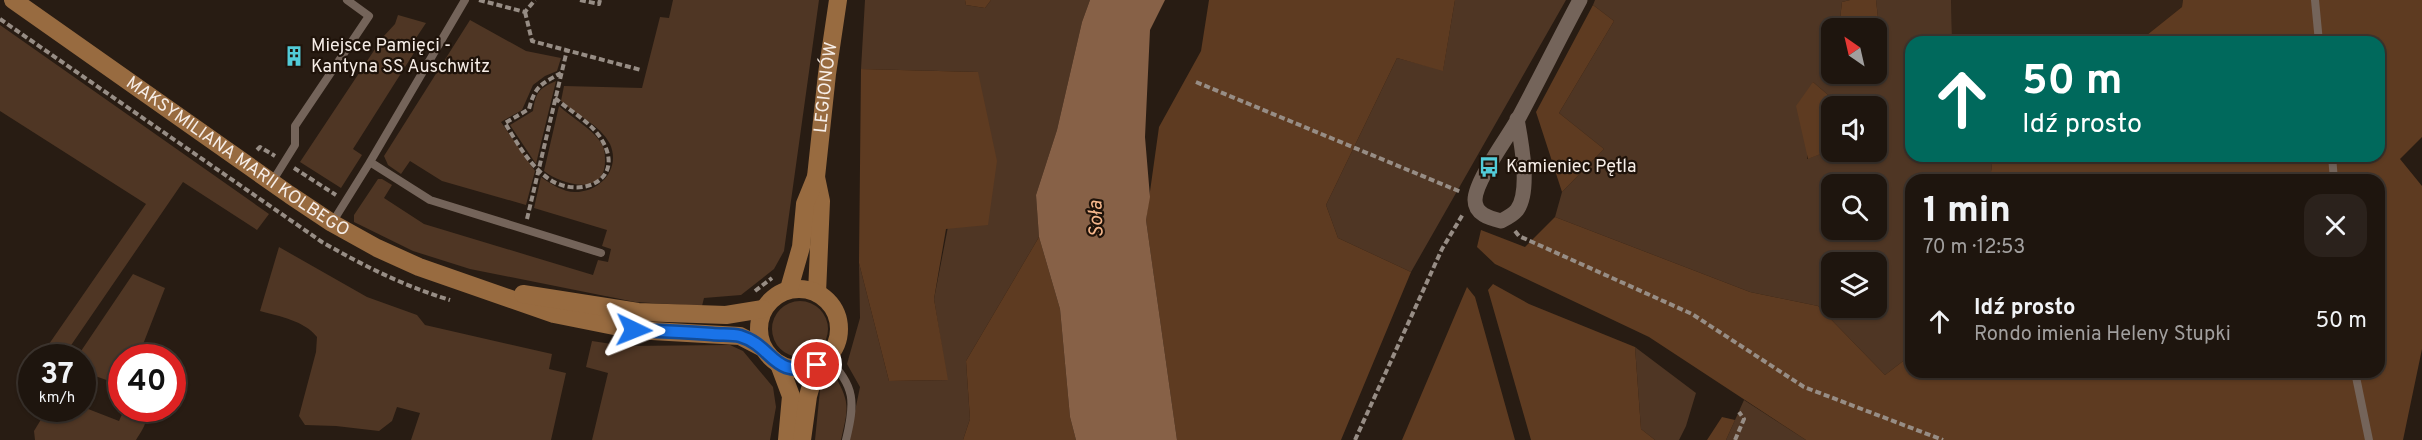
<!DOCTYPE html>
<html lang="pl">
<head>
<meta charset="utf-8">
<style>
	:root { --surface:#1e150e; --page:#2b221c; --text:#f1f3f6; --muted:#a19f9e; --line:#3c342e }
	body { margin:0; font-family:Overpass,sans-serif; background:var(--page); color:var(--text); height:100vh; display:flex; flex-direction:column; font-size:22px; white-space:nowrap }
	* { box-sizing:border-box; margin:0 }
	p { font-size:20px; color:var(--muted) }
	.icon { flex:none; width:33px; height:33px; fill:none; stroke:currentColor; stroke-width:2; stroke-linecap:round; stroke-linejoin:round }
	.map { position:relative; flex:1; overflow:hidden }
	.side { position:absolute; left:1905px; top:174px; width:480px; height:204px; display:flex; flex-direction:column; background:var(--surface); border-radius:18px; box-shadow:0 2px 4px #0004,0 0 0 2px var(--line) }
	.side>* { flex:none }
	.banner { position:absolute; left:1905px; top:36px; width:480px; height:126px; border-radius:18px; box-shadow:0 2px 4px #0004,0 0 0 2px var(--line); background:#00695c; color:#fff; overflow:hidden }
	.needle { width:39px; rotate:326deg }
	.fabs { position:absolute; left:1821px; top:18px; display:grid; gap:12px }
	.fabs a { display:grid; place-items:center; width:66px; height:66px; border-radius:12px; background:var(--surface); box-shadow:0 2px 4px #0004,0 0 0 2px var(--line); font-size:30px }
	.speed { position:absolute; left:18px; top:344px; display:flex; gap:12px; font-size:30px; font-weight:700; text-align:center }
	.speed>* { display:grid; place-content:center; width:78px; height:78px; border-radius:50%; background:var(--surface); box-shadow:0 2px 4px #0004,0 0 0 2px var(--line); line-height:1 }
	.speed small { font-size:15px; font-weight:400 }
	.speed .limit { border:9px solid #d22; background:#fff; color:#111 }
	.pin { position:absolute; display:grid; place-items:center; width:51px; height:51px; color:#fff; margin:-26px; border:3px solid #fff; border-radius:50%; box-shadow:0 2px 6px #0007 }
	.me { position:absolute; width:66px; margin:-33px; rotate:92deg; stroke-linejoin:round; filter:drop-shadow(0 0 4px #0008) }
	.turn { display:flex; align-items:center; gap:21px; height:126px; padding:0 18px; font-size:27px }
	.turn .icon { width:78px; height:78px; stroke-width:2.5 }
	.turn b { display:block; font-size:42px; line-height:51px }
	.round { display:grid; place-items:center; flex:none; width:63px; height:63px; border-radius:18px; background:var(--page) }
	.summary { display:flex; align-items:center; justify-content:space-between; height:102px; padding:0 18px }
	h1 { font-size:36px; font-weight:800; line-height:45px }
	ul { padding:0; list-style:none }
	li { display:flex; align-items:center; gap:18px; height:90px; padding:0 18px }
	li div { flex:1 }
	li b { display:block; font-size:22px }
	li em { font-style:normal }
	.map>svg:first-child { display:block }
	.built { fill:#362417 }
	.green { fill:#4f3624; fill-rule:evenodd }
	.forest { fill:#5e3b21 }
	.water { fill:#876147 }
	.lines { fill:none; stroke-linecap:round; stroke-linejoin:round }
	.path { stroke:#978d85; stroke-width:4; stroke-dasharray:6 3; stroke-linecap:butt }
	.lane { stroke:#74645a; stroke-width:8 }
	.street { stroke:#74645a; stroke-width:15 }
	.secondary { stroke:#986b40; stroke-width:18 }
	.route-casing { stroke:#114b97; stroke-width:15 }
	.route { stroke:#1a73e8; stroke-width:10 }
	.labels { text-anchor:middle; dominant-baseline:central; stroke-width:4.5; stroke-linejoin:round; paint-order:stroke }
	.poi-label { font-size:18px; fill:#f6ede7; stroke:#1f130a; text-anchor:start }
	.street-label { font-size:18px; fill:#f6ede7; stroke:#1f130a }
	.water-label { font-size:20px; font-style:italic; fill:#f7b88d; stroke:#1f130a }
</style>
</head>
<body>
<div class="map">
<svg width="2422" height="440" viewBox="0 0 2422 440">
	<rect width="100%" height="100%" fill="#281c13"/>
	<!-- built -->
	<path class="built" d="M1951,0H2183L2182,7L2147,35L2083,42H1968L1952,39Z"/>
	<!-- green -->
	<path class="green" d="M673,0H819L784,251L774,269L741,295L704,298L702,306L635,302L470,269L413,251L354,222V215L378,179H382L392,185L384,198L424,224L593,275L598,260L608,262L611,249L602,246L607,230L534,208L541,177C551,184 563,192 575,192C600,192 621,169 610,144C600,124 576,116 561,101L564,86L642,88L660,17L669,18Z
		M865,0H965L966,5L985,8L991,0H1090L1082,22L1057,130L1036,195L1039,237L966,361L970,419L963,440H849L860,387L847,364L860,318L859,263L889,381L947,380L934,299L978,72L861,69Z
		M1455,0H1566L1411,272L1338,238L1326,205L1397,58L1443,70Z
		M1595,0H1850L1842,2L1839,28H1832V74H1876L1877,66L1883,63L1876,0H1951L1952,39L1968,42H1911V156H1993L1990,180H1911V355L1885,375L1818,306L1750,292L1555,217L1562,192L1604,149L1559,113L1614,21L1593,5ZM1813,82L1841,106H1876V152H1832L1831,150L1807,159ZM1832,184H1876V230H1832ZM1832,262H1876V308H1832Z
		M398,15L426,23L414,41L419,45L353,149L362,155L341,188L300,162L383,37L395,24Z
		M470,20L526,51L561,58L557,71L545,76L533,85L522,110L501,122L535,171L526,205L442,181L410,161L401,174L388,165L384,156Z
		M0,25L269,214L257,230L183,182L63,357H40L146,204L0,111Z
		M556,81L536,164L510,125L533,111C536,92 538,89 556,81Z
		M559,106C571,117 595,131 601,143C605,149 605,154 605,161C605,197 562,185 544,171Z
		M279,247L367,297L417,315L425,325L552,354L549,369L566,373L551,440H411L420,413L397,407L392,421L379,431L336,426L305,425L299,416L316,352L317,337C305,321 279,316 260,311Z
		M133,274L165,288L140,352L149,355L148,357H122L121,385L95,376L83,403L82,357H77Z
		M772 329a28 28 0 1 1 56 0a28 28 0 1 1-56 0Z
		M592,341L625,346L730,345L743,351L773,387L776,407L770,440H592L608,373L586,367Z
		M1635,347L1696,393L1686,426L1679,440H1655L1641,429Z
		M834,374C851,404 848,408 841,440H815L820,390Z
		M1744,400L1806,440H1726Z
		M83,407L119,421L125,408H143C150,421 143,428 136,440H35L34,431L48,408Z"/>
	<!-- forest -->
	<path class="forest" d="M965,0H991L985,8L966,5Z
		M1209,0H1455L1443,71L1397,58L1326,205L1338,238L1411,272L1341,440H1177L1146,220L1159,127L1201,51Z
		M1850,0H1876L1883,63L1877,66L1876,28H1839L1842,2Z
		M2183,0H2422V137L2400,159L2422,186V349L2403,440H1806L1649,337L1495,264L1477,247L1481,230L1525,247L1555,217L1750,292L1818,306L1885,375L1911,355V372H2379V180H1990L1993,156H2379V42H2083L2147,35L2182,7Z
		M1593,5L1614,21L1559,113L1604,149L1562,192L1536,112Z
		M861,69L978,72L997,161L988,225L946,229L934,299L948,380L889,381L859,263Z
		M1813,82L1841,106H1832L1831,150L1808,159L1796,106Z
		M1039,237L1060,309L1070,417L1076,440H963L970,419L966,361Z
		M1493,284L1529,304L1635,347L1641,429L1655,440H1531L1488,290Z
		M1467,287L1475,297L1515,440H1402Z
		M1722,417L1735,420L1726,440H1707Z"/>
	<!-- water -->
	<path class="water" d="M1090,0H1165L1150,30L1145,137L1150,197L1146,220L1177,440H1076L1070,417L1060,309L1039,237L1036,195L1057,130L1082,22Z"/>
	<g class="lines">
		<!-- path -->
		<path class="path" d="M479,0L525,12L535,0
			M580,0L599,4L600,0
			M525,12L532,41L641,70
			M0,19L322,242C364,266 404,286 450,300
			M1196,82L1461,192
			M555,98C571,112 593,123 603,142C624,180 582,198 552,181C531,168 517,143 505,123L529,109C535,86 541,84 561,73
			M257,150L260,147L275,156
			M294,168L336,195
			M527,219L567,50
			M1515,231L1519,236L1692,314L1804,387L1943,440
			M755,291L772,278
			M1355,440L1442,249L1463,214
			M1735,440L1744,419L1739,412"/>
		<!-- lane -->
		<path class="lane" d="M2315,0L2319,42
			M2332,156L2334,180
			M370,162L430,200L601,253
			M272,182L295,145V126L369,16L347,0
			M332,223L370,162L465,0
			M827,358C856,386 855,403 846,440
			M2355,372L2369,440"/>
		<!-- street -->
		<path class="street" d="M1517,119C1521,141 1531,191 1517,210C1513,215 1505,219 1501,221C1489,218 1475,214 1475,200C1475,181 1508,137 1518,119C1539,80 1559,39 1580,0"/>
		<!-- secondary -->
		<g class="secondary">
			<path id="s1" d="M13,0L290,195L332,223L377,248L419,267L554,314L634,330L740,336L763,348"/>
			<path d="M816,177L821,201L817,293"/>
			<circle cx="799" cy="329" r="40"/>
			<path id="s2" d="M789,289L801,247L805,204L816,177L827,74L838,0"/>
			<path d="M523,294L638,312L726,315L763,309"/>
			<path d="M779,364L791,396L787,440"/>
			<path d="M802,440L808,396L817,365"/>
		</g>
	</g>
	<g class="lines">
		<!-- route casing -->
		<g class="route-casing">
			<path id="route" d="M634,330C660,331 686,332 712,334C721,335 732,334 740,336C774,346 772,380 817,365"/>
		</g>
		<!-- route -->
		<use href="#route" class="route"/>
	</g>
	<!-- icons -->
	<defs>
		<g id="building-bare" transform="scale(1.62)"><path d="M-4-6H4V6H1V3H-1V6H-4ZM-2.5-4.3h1.7v1.8h-1.7ZM.8-4.3h1.7v1.8H.8ZM-2.5-1h1.7V.8h-1.7ZM.8-1h1.7V.8H.8Z" fill="#52cbd8" stroke="#1f130a" stroke-width="2.5" paint-order="stroke"/></g>
		<g id="bus-bare" transform="scale(1.62)"><path d="M-5-6H5V4H4V6H2V4H-2V6H-4V4H-5ZM-3.5-4V0h7V-4ZM-3.5 1.2v1.5H-2V1.2ZM2 1.2v1.5H3.5V1.2Z" fill="#52cbd8" stroke="#1f130a" stroke-width="2.5" paint-order="stroke"/></g>
	</defs>
	<g fill-rule="evenodd">
		<use href="#building-bare" x="294" y="56"/>
		<use href="#bus-bare" x="1489" y="167"/>
	</g>
	<g class="labels">
		<!-- poi labels -->
		<g class="poi-label">
			<text x="311" y="46">Miejsce Pamięci -<tspan x="311" dy="21">Kantyna SS Auschwitz</tspan></text>
			<text x="1506" y="167">Kamieniec Pętla</text>
		</g>
		<!-- street labels -->
		<g class="street-label">
			<text stroke="none"><textPath href="#s2" startOffset="206">LEGIONÓW</textPath></text>
			<text stroke="none"><textPath href="#s1" startOffset="274">MAKSYMILIANA MARII KOLBEGO</textPath></text>
		</g>
		<!-- water labels -->
		<g class="water-label">
			<text transform="translate(1097 219) rotate(-92)">Soła</text>
		</g>
	</g>
</svg>
<div class="fabs">
<a><svg class="needle" viewBox="-14 -14 28 28"><path d="M0-13l5 13h-10z" fill="#e53935"/><path d="M0 13l5-13h-10z" fill="#a19f9e"/></svg></a>
<a><svg class="icon" aria-label="sound" viewBox="0 0 24 24"><path d="M4 9h4l5-4v14l-5-4H4zM17 9q2 3 0 6"/></svg></a>
<a><svg class="icon" aria-label="search" viewBox="0 0 24 24"><circle cx="10" cy="10" r="6"/><path d="M15 15l6 6"/></svg></a>
<a><svg class="icon" aria-label="layers" viewBox="0 0 24 24"><path d="M12 4l9 5-9 5-9-5zM3 14l9 5 9-5"/></svg></a>
</div>
<div class="speed"><div>37<small>km/h</small></div><div class="limit">40</div></div>
<div class="pin" style="left:817px;top:365px;background:#d93025"><svg class="icon" aria-label="arrive" viewBox="0 0 24 24"><path d="M6 21V4h12l-3 4 3 4H6"/></svg></div>
<svg class="me" style="left:634px;top:330px" viewBox="-20 -20 40 40"><path d="M0-17L14 15 0 8-14 15z" fill="#1a73e8" stroke="#fff" stroke-width="4"/></svg>
<div class="banner">
<div class="turn"><svg class="icon" aria-label="ahead" viewBox="0 0 24 24"><path d="M12 20V5M6 11l6-6 6 6"/></svg><div><b>50 m</b>Idź prosto</div></div>
</div>
<section class="side">
<div class="summary"><div><h1>1 min</h1><p>70 m · 12:53</p></div><a class="round"><svg class="icon" aria-label="close" viewBox="0 0 24 24"><path d="M6 6l12 12M18 6L6 18"/></svg></a></div>
<ul>
<li><svg class="icon" aria-label="ahead" viewBox="0 0 24 24"><path d="M12 20V5M6 11l6-6 6 6"/></svg><div><b>Idź prosto</b><p>Rondo imienia Heleny Stupki</p></div><em>50 m</em></li>
</ul>
</section>
</div>
</body>
</html>
